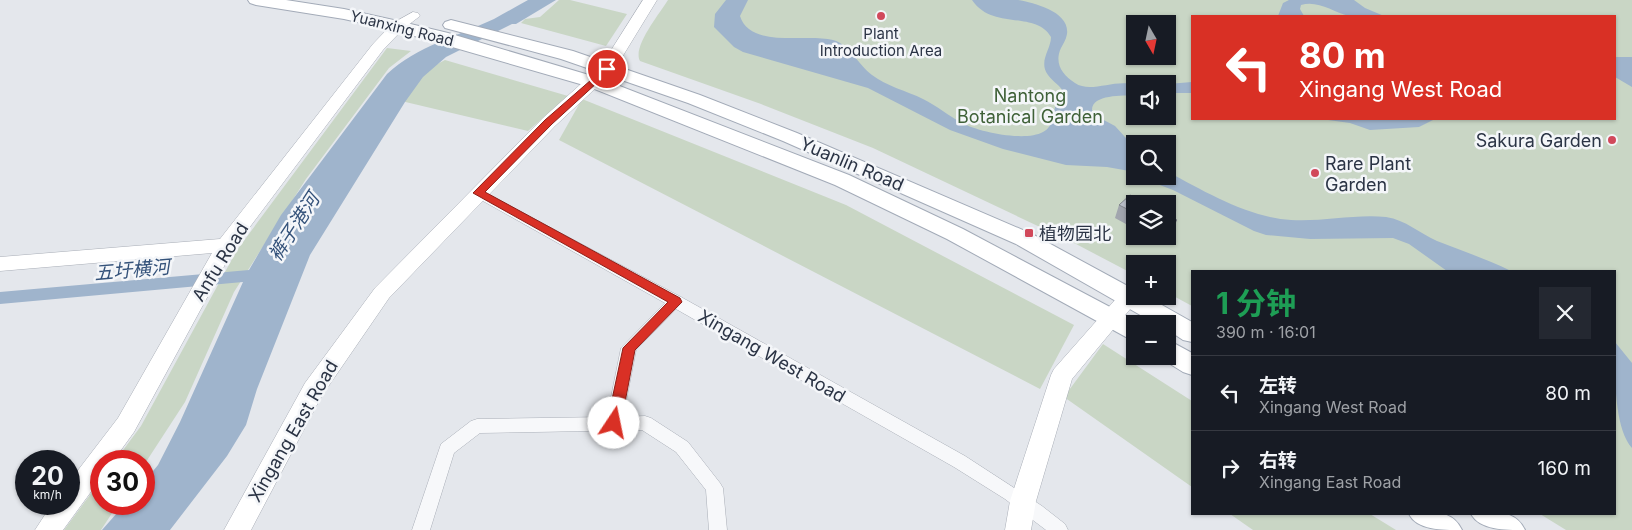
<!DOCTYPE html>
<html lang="zh">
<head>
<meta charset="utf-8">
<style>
	:root { --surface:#171b24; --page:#242831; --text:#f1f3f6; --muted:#9ea1a6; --line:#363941 }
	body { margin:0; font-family:Inter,"Noto Sans SC",sans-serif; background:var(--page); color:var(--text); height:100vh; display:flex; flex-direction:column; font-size:19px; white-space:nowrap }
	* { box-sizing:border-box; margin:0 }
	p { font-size:16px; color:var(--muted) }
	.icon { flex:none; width:28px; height:28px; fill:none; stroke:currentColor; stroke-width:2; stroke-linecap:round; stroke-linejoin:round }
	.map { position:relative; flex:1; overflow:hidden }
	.sheet { position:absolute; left:1191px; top:270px; width:425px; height:245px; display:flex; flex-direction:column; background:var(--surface); border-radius:0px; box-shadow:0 1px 4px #0004 }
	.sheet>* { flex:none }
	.hud { position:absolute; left:1191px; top:15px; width:425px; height:105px; border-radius:0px; box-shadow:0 1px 4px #0004; background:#d93025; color:#fff; overflow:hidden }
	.needle { width:32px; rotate:171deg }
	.tools { position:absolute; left:1126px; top:15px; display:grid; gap:10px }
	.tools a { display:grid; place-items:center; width:50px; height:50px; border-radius:0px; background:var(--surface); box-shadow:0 1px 4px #0004; font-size:25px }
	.speed { position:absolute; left:15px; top:450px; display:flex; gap:10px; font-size:25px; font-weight:700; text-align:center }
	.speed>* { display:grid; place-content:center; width:65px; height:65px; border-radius:50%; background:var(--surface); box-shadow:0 1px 4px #0004; line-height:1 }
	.speed small { font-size:12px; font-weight:400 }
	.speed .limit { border:8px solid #d22; background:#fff; color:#111 }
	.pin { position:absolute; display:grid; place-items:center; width:42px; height:42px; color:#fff; margin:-21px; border:2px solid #fff; border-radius:50%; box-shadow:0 1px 5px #0007 }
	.me { position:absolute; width:55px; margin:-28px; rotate:11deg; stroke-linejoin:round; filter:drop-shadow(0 0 4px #0008) }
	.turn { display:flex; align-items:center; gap:18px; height:105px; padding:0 25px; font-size:22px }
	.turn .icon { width:65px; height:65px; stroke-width:2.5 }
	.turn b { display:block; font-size:35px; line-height:42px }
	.round { display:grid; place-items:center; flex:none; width:52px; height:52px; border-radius:0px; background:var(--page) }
	.summary { display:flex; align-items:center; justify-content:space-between; height:85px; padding:0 25px }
	h1 { font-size:30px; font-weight:700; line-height:38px; color:#1e9e55 }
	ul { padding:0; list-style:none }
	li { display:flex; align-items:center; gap:15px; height:75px; padding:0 25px; border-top:1px solid var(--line) }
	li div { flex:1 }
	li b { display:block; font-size:19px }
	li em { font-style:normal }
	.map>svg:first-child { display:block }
	.green { fill:#c9d6c5; fill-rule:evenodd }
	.water { fill:#9fb4cc }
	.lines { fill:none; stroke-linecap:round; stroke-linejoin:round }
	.street-casing { stroke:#a9aeb7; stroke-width:1 }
	.secondary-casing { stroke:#a9aeb7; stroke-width:1 }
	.primary-casing { stroke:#a3abb8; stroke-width:2 }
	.street { fill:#f7f8fa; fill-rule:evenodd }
	.secondary { fill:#fff; fill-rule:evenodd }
	.primary { fill:#fff; fill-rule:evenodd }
	.wall { fill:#a1a5ae }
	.shaded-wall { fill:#83868d }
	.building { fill:#bbc0ca; stroke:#83868d }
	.route { fill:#d93025; stroke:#8d1f18 }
	.poi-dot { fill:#d1495b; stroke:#f4f6f9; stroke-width:2 }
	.labels { text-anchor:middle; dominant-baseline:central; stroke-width:5; stroke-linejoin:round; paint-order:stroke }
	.far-street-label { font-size:15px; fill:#2b3445; stroke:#f4f6f9 }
	.far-poi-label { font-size:15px; fill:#2b3445; stroke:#f4f6f9 }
	.park-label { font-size:18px; fill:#3f6138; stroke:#f4f6f9 }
	.poi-label { font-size:18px; fill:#2b3445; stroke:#f4f6f9; text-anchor:start }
	.street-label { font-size:18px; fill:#2b3445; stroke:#f4f6f9 }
	.water-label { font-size:19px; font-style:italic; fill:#34527a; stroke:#f4f6f9 }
</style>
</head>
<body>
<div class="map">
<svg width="1632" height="530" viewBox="0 0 1632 530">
	<rect width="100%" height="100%" fill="#e4e7ec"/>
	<!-- green -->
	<path class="green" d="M559,0H570L627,14L606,46L521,23L525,19L540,17Z
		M668,0H1632V530H1566L1540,514H1615V271H1192V306L1168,293V264H1135V275L1076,244L873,148L761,104L640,61C632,47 660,13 668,0ZM1192,16H1615V119H1192ZM1135,24H1168V56H1135ZM1135,84H1168V116H1135ZM1135,144H1168V176H1135ZM1135,204H1168V236H1135Z
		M387,48L411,51L389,68L306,179L234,292L185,402L144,465V461H115L141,426L237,250Z
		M445,60L568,96L528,131L397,100L416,75Z
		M582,99L846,205L1074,325L1040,389L559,140Z
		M1103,344L1192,401V487L1064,397Z
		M101,480V504H118L101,530H64Z
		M1230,514H1370L1396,530H1253Z"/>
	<!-- water -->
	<path class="water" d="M528,0H556L516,24H512L446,57L423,77L405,102L310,255L257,389L246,425L227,456L170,530H102L125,504H144V482L158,465L180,422L243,282L0,304V292L249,270L281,215L387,74C417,46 458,36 494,19C505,13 517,6 528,0Z
		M726,0H748L740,16C750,49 807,33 833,40C851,45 857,64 872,75C886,86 907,91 923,99C937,106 949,116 962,123C979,132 1025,142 1043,132C1055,126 1052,112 1057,102C1059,99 1062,96 1064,93C1061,86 1053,82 1048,75C1038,61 1051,50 1051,37C1035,10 993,31 972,0C987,0 1004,0 1018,0C1035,3 1070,12 1067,34C1066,40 1063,44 1061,48C1054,63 1062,75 1075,83C1091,94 1115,78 1135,85V95C1123,96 1092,94 1092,110L1100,118L1115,126L1135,148V172L1107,167L1066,165L1003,149L950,130L868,88L743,52L734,47L714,27L715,14Z
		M1289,0H1354L1365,8L1384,16C1373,16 1360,18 1349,16C1333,12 1318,0 1301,5L1300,9L1304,16H1278L1283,3Z
		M1615,57H1632V87L1615,77Z
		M1192,82V93H1168V84Z
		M1321,119H1435L1419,127L1370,130L1350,123Z
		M1168,172C1206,192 1247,217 1291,220C1322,222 1354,214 1386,217C1406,220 1419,233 1437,241C1462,251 1487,259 1511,271H1447L1409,244L1393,238L1310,239L1266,235L1254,231L1173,190L1144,179L1145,176H1168Z
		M1615,342L1632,363V448C1613,427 1615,369 1615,342Z"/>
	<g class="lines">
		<!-- street casing -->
		<g class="street-casing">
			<path id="street" d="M478,189L681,297L965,456L1042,506L1065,524L1068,530H1046L1005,499L954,467L676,309L636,350L623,417L645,416L651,418L688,442L720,483L723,488L727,530H709L706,490L676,452L642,430L480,433L454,453L430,530H412L441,444L471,421L477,419L607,417L621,348L665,303L474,196L472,193Z"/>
		</g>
		<!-- secondary casing -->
		<g class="secondary-casing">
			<path id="secondary" d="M643,0H657L613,72L555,126L389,298L321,397L251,530H224L305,383L375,288L543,118L601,66Z
				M413,12L418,13L420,16L403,29L383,50L234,248L134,432L113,461H101V478L63,530H35L52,504H69V482L118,418L212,253L0,271V257L220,239L373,44L393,23Z
				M1129,289L1135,291V296H1139L1136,302L1072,379L1036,501L1031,530H1005L1010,501L1051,375L1054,369L1122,292Z"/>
		</g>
		<!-- primary casing -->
		<g class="primary-casing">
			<path id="primary" d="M248,0H286L344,9L398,21L448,33L599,78L849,175L963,229L1142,324H1135V340L1126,337L947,239L835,185L587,86L397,31L344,19L256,5L250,3Z
				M451,20L573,51L700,95L797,133L1032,234L1135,290V296H1146L1192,322V342L1183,340L1168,330V324H1156L1016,244L783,141L688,103L561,59L445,28L443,25L445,22Z
				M1168,340L1192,353V375L1183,372L1159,357L1168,356Z
				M1409,514C1430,514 1451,507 1462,530C1441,530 1417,530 1409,514Z
				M1471,514C1492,514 1514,507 1525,530C1504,530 1480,530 1471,514Z"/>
		</g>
		<!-- street -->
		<use href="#street" class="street"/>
		<!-- secondary -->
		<use href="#secondary" class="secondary"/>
		<!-- primary -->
		<use href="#primary" class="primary"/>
	</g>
	<!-- wall -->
	<path class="wall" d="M1135,204V229L1115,218L1119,205Z
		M1172,233L1161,243L1149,236H1168Z"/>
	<!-- shaded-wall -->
	<path class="shaded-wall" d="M1177,220L1172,233L1161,243L1164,236H1168V229Z"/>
	<!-- building -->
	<path class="building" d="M1130,195L1147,204H1135V213L1119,205Z
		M1168,215L1177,220L1168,229Z"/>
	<!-- route -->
	<path class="route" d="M607,66L610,67V71L552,124L485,192L680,298L682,302L635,350L621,423L619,427L614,429L609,427L607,423L623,348L668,302L473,193L545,120Z"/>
	<!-- markers -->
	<g class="poi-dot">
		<circle cx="881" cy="16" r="5"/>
		<circle cx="1612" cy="140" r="5"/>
		<circle cx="1315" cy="173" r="5"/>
		<rect x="1024" y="228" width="10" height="10" rx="2.5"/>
	</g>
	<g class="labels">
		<!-- far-street labels -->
		<g class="far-street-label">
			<text transform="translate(402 28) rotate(14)">Yuanxing Road</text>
		</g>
		<!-- far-poi labels -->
		<g class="far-poi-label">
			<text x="881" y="33">Plant<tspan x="881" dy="17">Introduction Area</tspan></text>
		</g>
		<!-- park labels -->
		<g class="park-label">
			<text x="1030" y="95">Nantong<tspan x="1030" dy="21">Botanical Garden</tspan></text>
		</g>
		<!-- poi labels -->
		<g class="poi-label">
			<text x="1602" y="140" text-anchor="end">Sakura Garden</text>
			<text x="1325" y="163">Rare Plant<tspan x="1325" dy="21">Garden</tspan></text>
			<text x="1039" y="233">植物园北</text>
		</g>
		<!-- street labels -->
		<g class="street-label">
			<text transform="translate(852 164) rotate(23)">Yuanlin Road</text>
			<text transform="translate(220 262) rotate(-58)">Anfu Road</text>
			<text transform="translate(772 356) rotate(30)">Xingang West Road</text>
			<text transform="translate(293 431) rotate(-60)">Xingang East Road</text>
		</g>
		<!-- water labels -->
		<g class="water-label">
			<text transform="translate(294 227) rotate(-57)">裤子港河</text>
			<text transform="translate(132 270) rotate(-5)">五圩横河</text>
		</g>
	</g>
</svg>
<div class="tools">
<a><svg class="needle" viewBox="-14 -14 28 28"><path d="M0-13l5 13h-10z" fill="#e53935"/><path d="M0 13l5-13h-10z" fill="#9ea1a6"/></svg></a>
<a><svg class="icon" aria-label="sound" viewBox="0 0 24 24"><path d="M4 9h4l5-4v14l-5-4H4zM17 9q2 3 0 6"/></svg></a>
<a><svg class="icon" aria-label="search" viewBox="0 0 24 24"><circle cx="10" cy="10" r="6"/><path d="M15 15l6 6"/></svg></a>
<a><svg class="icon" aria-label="layers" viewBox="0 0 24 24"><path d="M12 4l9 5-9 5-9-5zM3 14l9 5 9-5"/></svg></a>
<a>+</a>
<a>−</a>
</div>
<div class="speed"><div>20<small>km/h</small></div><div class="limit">30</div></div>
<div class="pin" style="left:607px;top:69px;background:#d93025"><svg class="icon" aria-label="arrive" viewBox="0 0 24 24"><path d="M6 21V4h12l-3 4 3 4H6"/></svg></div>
<svg class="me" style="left:614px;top:423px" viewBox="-20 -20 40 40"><circle r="19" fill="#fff"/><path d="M0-13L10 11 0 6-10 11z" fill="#d93025"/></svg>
<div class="hud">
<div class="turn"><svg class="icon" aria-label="left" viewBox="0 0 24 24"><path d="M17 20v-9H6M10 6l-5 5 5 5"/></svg><div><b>80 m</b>Xingang West Road</div></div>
</div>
<section class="sheet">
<div class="summary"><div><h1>1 分钟</h1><p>390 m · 16:01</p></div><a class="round"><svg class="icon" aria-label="close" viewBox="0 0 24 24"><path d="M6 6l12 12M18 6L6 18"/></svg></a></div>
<ul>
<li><svg class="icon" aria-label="left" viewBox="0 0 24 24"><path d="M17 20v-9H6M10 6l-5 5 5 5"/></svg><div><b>左转</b><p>Xingang West Road</p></div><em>80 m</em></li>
<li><svg class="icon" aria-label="right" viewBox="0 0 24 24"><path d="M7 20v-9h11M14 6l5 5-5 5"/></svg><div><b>右转</b><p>Xingang East Road</p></div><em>160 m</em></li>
</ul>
</section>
</div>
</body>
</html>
